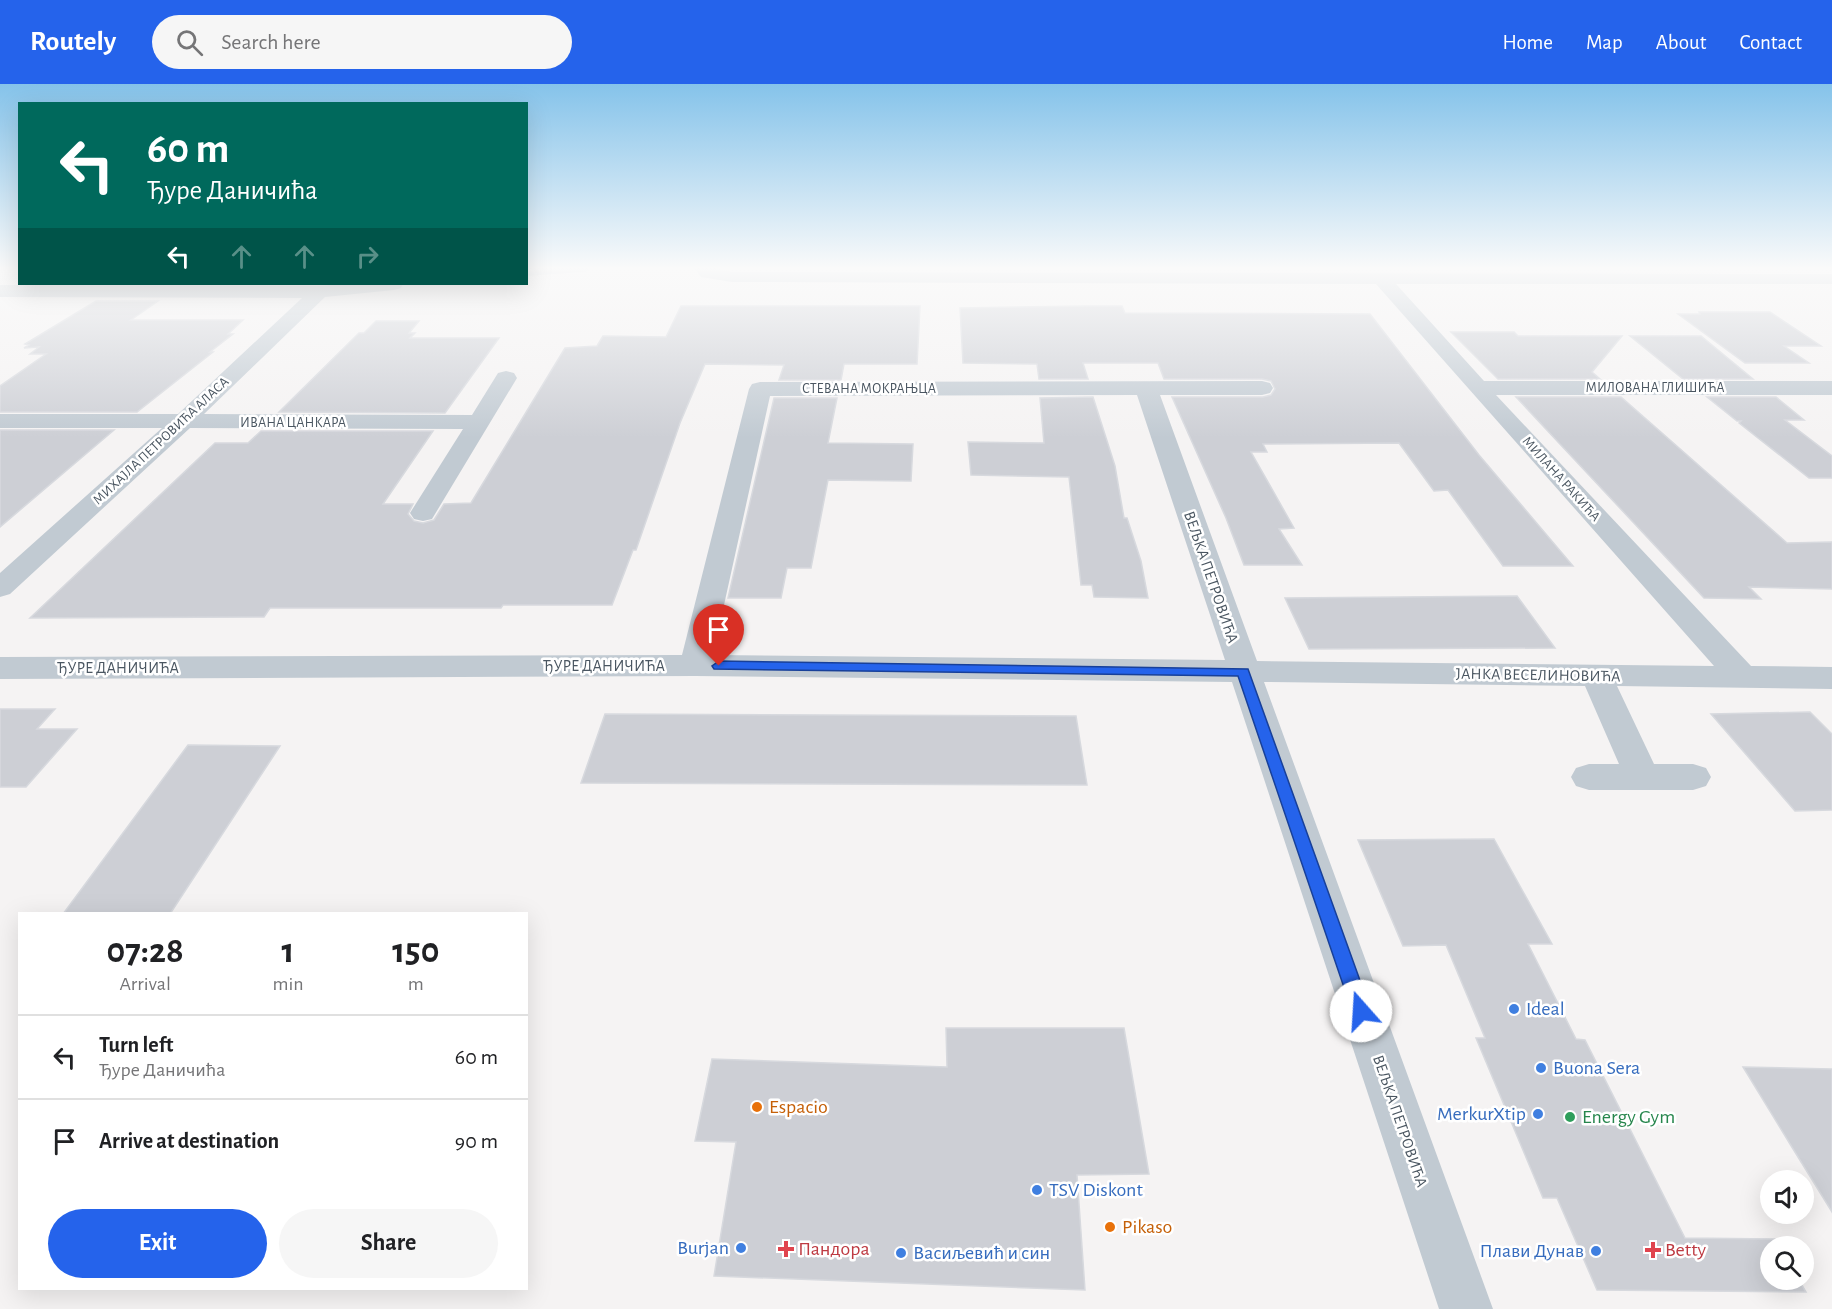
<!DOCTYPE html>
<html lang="en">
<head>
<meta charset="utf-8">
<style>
	:root { --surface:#fff; --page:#f6f6f6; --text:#202124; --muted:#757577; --line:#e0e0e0; --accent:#2563eb }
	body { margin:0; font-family:"Alegreya Sans",sans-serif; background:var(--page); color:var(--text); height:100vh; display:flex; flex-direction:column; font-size:22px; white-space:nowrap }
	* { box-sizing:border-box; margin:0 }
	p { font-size:20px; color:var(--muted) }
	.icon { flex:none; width:33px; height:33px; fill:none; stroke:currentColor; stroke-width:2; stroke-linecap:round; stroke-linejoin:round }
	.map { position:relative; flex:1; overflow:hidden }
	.details { position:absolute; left:18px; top:828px; width:510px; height:378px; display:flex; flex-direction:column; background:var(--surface); border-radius:0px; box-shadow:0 6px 24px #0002 }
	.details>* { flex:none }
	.banner { position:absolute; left:18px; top:18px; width:510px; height:183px; border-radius:0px; box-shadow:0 6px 24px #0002; background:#00695c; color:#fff; overflow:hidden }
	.controls { position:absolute; left:1760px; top:1086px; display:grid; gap:12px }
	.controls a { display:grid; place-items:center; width:54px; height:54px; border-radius:50%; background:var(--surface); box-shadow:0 6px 24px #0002; font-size:30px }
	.pin { position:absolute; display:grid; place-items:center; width:51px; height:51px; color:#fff; margin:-62px -26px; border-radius:50% 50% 50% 0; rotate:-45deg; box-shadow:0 0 6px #0007 }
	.pin .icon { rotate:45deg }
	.me { position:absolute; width:66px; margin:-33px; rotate:341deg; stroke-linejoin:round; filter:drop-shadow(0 0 4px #0008) }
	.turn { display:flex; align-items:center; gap:21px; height:126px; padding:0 30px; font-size:27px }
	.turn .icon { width:78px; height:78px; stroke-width:2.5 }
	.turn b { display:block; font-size:42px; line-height:51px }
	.lanes { display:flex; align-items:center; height:57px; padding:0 30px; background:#0003; justify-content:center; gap:30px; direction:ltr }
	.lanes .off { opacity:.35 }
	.eta { display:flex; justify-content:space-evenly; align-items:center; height:102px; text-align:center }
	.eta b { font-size:36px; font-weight:700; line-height:42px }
	.button { display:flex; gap:12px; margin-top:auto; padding:12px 30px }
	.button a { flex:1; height:69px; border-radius:36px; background:var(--accent); color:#fff; font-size:24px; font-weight:700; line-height:69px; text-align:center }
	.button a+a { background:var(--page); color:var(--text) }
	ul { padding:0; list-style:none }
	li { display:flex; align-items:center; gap:18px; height:84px; padding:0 30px; border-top:2px solid var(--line) }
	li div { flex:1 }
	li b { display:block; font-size:22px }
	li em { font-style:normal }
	header { display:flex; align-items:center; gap:36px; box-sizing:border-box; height:84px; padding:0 30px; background:var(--accent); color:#fff }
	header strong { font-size:28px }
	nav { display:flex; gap:33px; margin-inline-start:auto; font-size:21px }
	.search { width:420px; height:54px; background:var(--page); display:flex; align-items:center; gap:15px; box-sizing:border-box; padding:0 21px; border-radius:33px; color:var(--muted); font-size:22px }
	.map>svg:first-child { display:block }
	.building { fill:#cdcfd5; stroke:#d7d9de; stroke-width:1.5 }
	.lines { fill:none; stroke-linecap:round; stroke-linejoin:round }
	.minor { fill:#c1cad2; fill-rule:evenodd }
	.route { fill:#2563eb; stroke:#184099; stroke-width:1.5 }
	.shop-dot { fill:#3f7fe0; stroke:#fff; stroke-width:2 }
	.food-dot { fill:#e8710a; stroke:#fff; stroke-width:2 }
	.leisure-dot { fill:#2e9e5b; stroke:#fff; stroke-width:2 }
	.health-dot { fill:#e0444e; stroke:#fff; stroke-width:2 }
	.labels { text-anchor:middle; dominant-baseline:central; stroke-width:5; stroke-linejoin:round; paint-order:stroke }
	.far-street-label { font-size:14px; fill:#4a5661; stroke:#fff }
	.street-label { font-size:16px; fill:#4a5661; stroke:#fff }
	.near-shop-label { font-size:20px; fill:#366cbe; stroke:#fff; text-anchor:start }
	.near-food-label { font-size:20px; fill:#c56008; stroke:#fff; text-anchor:start }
	.near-leisure-label { font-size:20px; fill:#27864d; stroke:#fff; text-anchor:start }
	.near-health-label { font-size:20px; fill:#be3a42; stroke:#fff; text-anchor:start }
</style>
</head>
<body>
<header>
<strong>Routely</strong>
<div class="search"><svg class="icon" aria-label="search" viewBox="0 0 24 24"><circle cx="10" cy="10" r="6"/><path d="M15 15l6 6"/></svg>Search here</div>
<nav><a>Home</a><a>Map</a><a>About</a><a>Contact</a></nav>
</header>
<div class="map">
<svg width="1832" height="1225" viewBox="0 0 1832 1225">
	<rect width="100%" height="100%" fill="#f5f3f3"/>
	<!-- building -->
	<path class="building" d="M96,217H158L131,236H243L228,250H233L210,268H213L137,328H0V302L46,270H30L39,263L24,264L29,261L25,260Z
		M681,222H920L917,280H844L841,296H779L784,281L705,280L680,339L636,466H633L612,521H503L501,524H270L264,533L30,534L215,359H248L261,347H433L383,420H413L408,430L414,437L423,439L434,436L444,420L471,419L565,264L597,262L603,252L666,253Z
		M1086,222H1122L1125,229L1370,230L1479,371L1573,482H1503L1448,406L1434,407L1399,359L1263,360L1267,368H1251L1294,444L1279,445L1302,481H1244L1226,434L1172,313H1263L1271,311L1275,305L1271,297L1262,295H1164L1158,279H1083L1088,295H1039L1037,280L963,279L960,224Z
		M1699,228H1770L1821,262H1784L1809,279H1745L1678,230H1700Z
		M376,237H419L409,249H415L410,254H499L445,329L279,328L359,249H364Z
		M1451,248H1514L1518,252H1622L1592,288L1600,295H1498Z
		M1630,252H1701L1753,295H1683Z
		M1093,313L1115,382L1124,434H1127L1141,477L1148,514L1094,513L1092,501H1081L1069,393L971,391L968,358L1044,359L1040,314Z
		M1516,313H1621L1787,459L1832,458V505L1749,503L1761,515L1704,514Z
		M1707,313H1776L1804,336H1785L1832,372V394H1809L1739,339L1741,337H1737Z
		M774,314H837L828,359L913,360L911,397L828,396L811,484H787L781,514H728Z
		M0,346H114L0,443Z
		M1517,512L1555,564L1309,565L1285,514Z
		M0,625H55L37,645H77L26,703H0Z
		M1810,628L1832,650V726L1795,727L1711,630Z
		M605,630L1076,632L1087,701L581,699Z
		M188,661L280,662L170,830H63Z
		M1494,755L1552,860H1528L1576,955L1585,956L1685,1154L1775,1155L1780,1162H1770V1196H1799L1806,1208L1597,1206L1557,1114H1543L1476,954H1485L1446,861L1403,862L1358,756Z
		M946,944H1124L1149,1090L1077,1091L1085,1206L714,1192L736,1058L695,1057L712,975L947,983Z
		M1743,983L1832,985V1128L1790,1060Z"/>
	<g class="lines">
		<!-- minor -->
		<path class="minor" d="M526,183H591L588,187L582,188L526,192Z
			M693,183H711L732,188L1832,190V200H1396L1484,297H1832V311H1496L1751,582L1832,583V605L1617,602L1654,680H1693L1706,684L1711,693L1706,702L1693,706H1589L1576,702L1571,693L1576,684L1589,680H1619L1585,602L1264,598L1493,1225H1439L1232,598L695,592L0,595V573L682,571L749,305L752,300L760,298L1262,297L1270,299L1273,304L1270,309L1262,311H1160L1257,577L1714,582L1376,200L732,198L701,193ZM1137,311L1225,576L713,571L770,312Z
			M346,200H403L401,204L394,206L325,213L204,330L472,331L498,289L506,287L514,289L517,294L432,435L423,437L414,435L410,429L463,345L190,344L10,510L0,513V489L162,344H0V330H178L302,214L0,213V201L319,202Z"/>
	</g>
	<!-- sky -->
	<linearGradient id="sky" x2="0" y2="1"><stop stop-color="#85c3ea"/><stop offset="0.52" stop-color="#fafafa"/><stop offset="1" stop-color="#fafafa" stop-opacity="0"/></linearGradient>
	<rect width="1832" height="354" fill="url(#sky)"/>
	<!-- route -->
	<path class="route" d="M719,577L1248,585L1371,927L1368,933L1361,935L1355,933L1352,927L1238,592L714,585L712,582Z"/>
	<!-- markers -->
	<g class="shop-dot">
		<circle cx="1514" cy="925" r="6"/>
		<circle cx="1541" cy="984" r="6"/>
		<circle cx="1538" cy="1030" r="6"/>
		<circle cx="1037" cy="1106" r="6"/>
		<circle cx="741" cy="1164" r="6"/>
		<circle cx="1596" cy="1167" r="6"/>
		<circle cx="901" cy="1169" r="6"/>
	</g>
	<g class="food-dot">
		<circle cx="757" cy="1023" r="6"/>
		<circle cx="1110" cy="1143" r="6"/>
	</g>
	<circle class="leisure-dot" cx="1570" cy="1033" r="6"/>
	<g class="health-dot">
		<path d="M783 1156h6v6h6v6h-6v6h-6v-6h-6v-6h6z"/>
		<path d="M1650 1157h6v6h6v6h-6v6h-6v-6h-6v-6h6z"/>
	</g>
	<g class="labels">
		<!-- far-street labels -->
		<g class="far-street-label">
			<text x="1655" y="304">МИЛОВАНА ГЛИШИЋА</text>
			<text x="869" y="305">СТЕВАНА МОКРАЊЦА</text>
			<text x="293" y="339">ИВАНА ЦАНКАРА</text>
			<text transform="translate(161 357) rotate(-43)">МИХАЈЛА ПЕТРОВИЋА АЛАСА</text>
			<text transform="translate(1561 395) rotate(48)">МИЛАНА РАКИЋА</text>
		</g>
		<!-- street labels -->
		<g class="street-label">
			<text transform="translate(1211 493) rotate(71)">ВЕЉКА ПЕТРОВИЋА</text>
			<text x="604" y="582">ЂУРЕ ДАНИЧИЋА</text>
			<text x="118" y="584">ЂУРЕ ДАНИЧИЋА</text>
			<text transform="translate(1538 591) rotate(1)">ЈАНКА ВЕСЕЛИНОВИЋА</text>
			<text transform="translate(1400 1037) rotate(71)">ВЕЉКА ПЕТРОВИЋА</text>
		</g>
		<!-- near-shop labels -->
		<g class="near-shop-label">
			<text x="1526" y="925">Ideal</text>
			<text x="1553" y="984">Buona Sera</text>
			<text x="1526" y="1030" text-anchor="end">MerkurXtip</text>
			<text x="1049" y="1106">TSV Diskont</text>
			<text x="729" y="1164" text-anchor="end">Burjan</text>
			<text x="1584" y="1167" text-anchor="end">Плави Дунав</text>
			<text x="913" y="1169">Васиљевић и син</text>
		</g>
		<!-- near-food labels -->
		<g class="near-food-label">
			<text x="769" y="1023">Espacio</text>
			<text x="1122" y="1143">Pikaso</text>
		</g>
		<!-- near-leisure labels -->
		<g class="near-leisure-label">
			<text x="1582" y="1033">Energy Gym</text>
		</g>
		<!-- near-health labels -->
		<g class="near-health-label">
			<text x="798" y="1165">Пандора</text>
			<text x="1665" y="1166">Betty</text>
		</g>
	</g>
</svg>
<div class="controls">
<a><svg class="icon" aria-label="sound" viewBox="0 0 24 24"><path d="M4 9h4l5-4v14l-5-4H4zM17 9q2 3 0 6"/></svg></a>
<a><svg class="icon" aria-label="search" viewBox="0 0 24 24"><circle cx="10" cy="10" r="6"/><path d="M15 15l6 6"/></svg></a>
</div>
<div class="pin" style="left:719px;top:582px;background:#d93025"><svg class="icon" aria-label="arrive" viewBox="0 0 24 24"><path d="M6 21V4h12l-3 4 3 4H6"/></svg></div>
<svg class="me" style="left:1361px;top:927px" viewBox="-20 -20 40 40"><circle r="19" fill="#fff"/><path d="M0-13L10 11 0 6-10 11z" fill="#2563eb"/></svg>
<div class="banner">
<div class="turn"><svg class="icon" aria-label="left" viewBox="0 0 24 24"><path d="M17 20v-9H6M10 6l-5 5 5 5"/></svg><div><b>60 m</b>Ђуре Даничића</div></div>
<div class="lanes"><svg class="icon" aria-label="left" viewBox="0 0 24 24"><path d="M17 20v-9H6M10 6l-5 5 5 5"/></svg><svg class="icon off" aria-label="ahead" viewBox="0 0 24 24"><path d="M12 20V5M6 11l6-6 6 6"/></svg><svg class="icon off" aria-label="ahead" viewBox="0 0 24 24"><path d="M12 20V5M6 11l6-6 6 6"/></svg><svg class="icon off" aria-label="right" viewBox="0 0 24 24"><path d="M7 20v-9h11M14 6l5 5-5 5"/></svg></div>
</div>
<section class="details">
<div class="eta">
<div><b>07:28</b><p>Arrival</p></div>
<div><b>1</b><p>min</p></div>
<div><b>150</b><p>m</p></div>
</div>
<ul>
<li><svg class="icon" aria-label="left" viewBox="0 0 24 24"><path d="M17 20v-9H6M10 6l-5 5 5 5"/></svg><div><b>Turn left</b><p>Ђуре Даничића</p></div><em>60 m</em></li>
<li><svg class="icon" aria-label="arrive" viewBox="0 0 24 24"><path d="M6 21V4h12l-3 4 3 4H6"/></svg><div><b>Arrive at destination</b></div><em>90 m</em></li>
</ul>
<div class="button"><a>Exit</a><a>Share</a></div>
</section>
</div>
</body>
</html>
